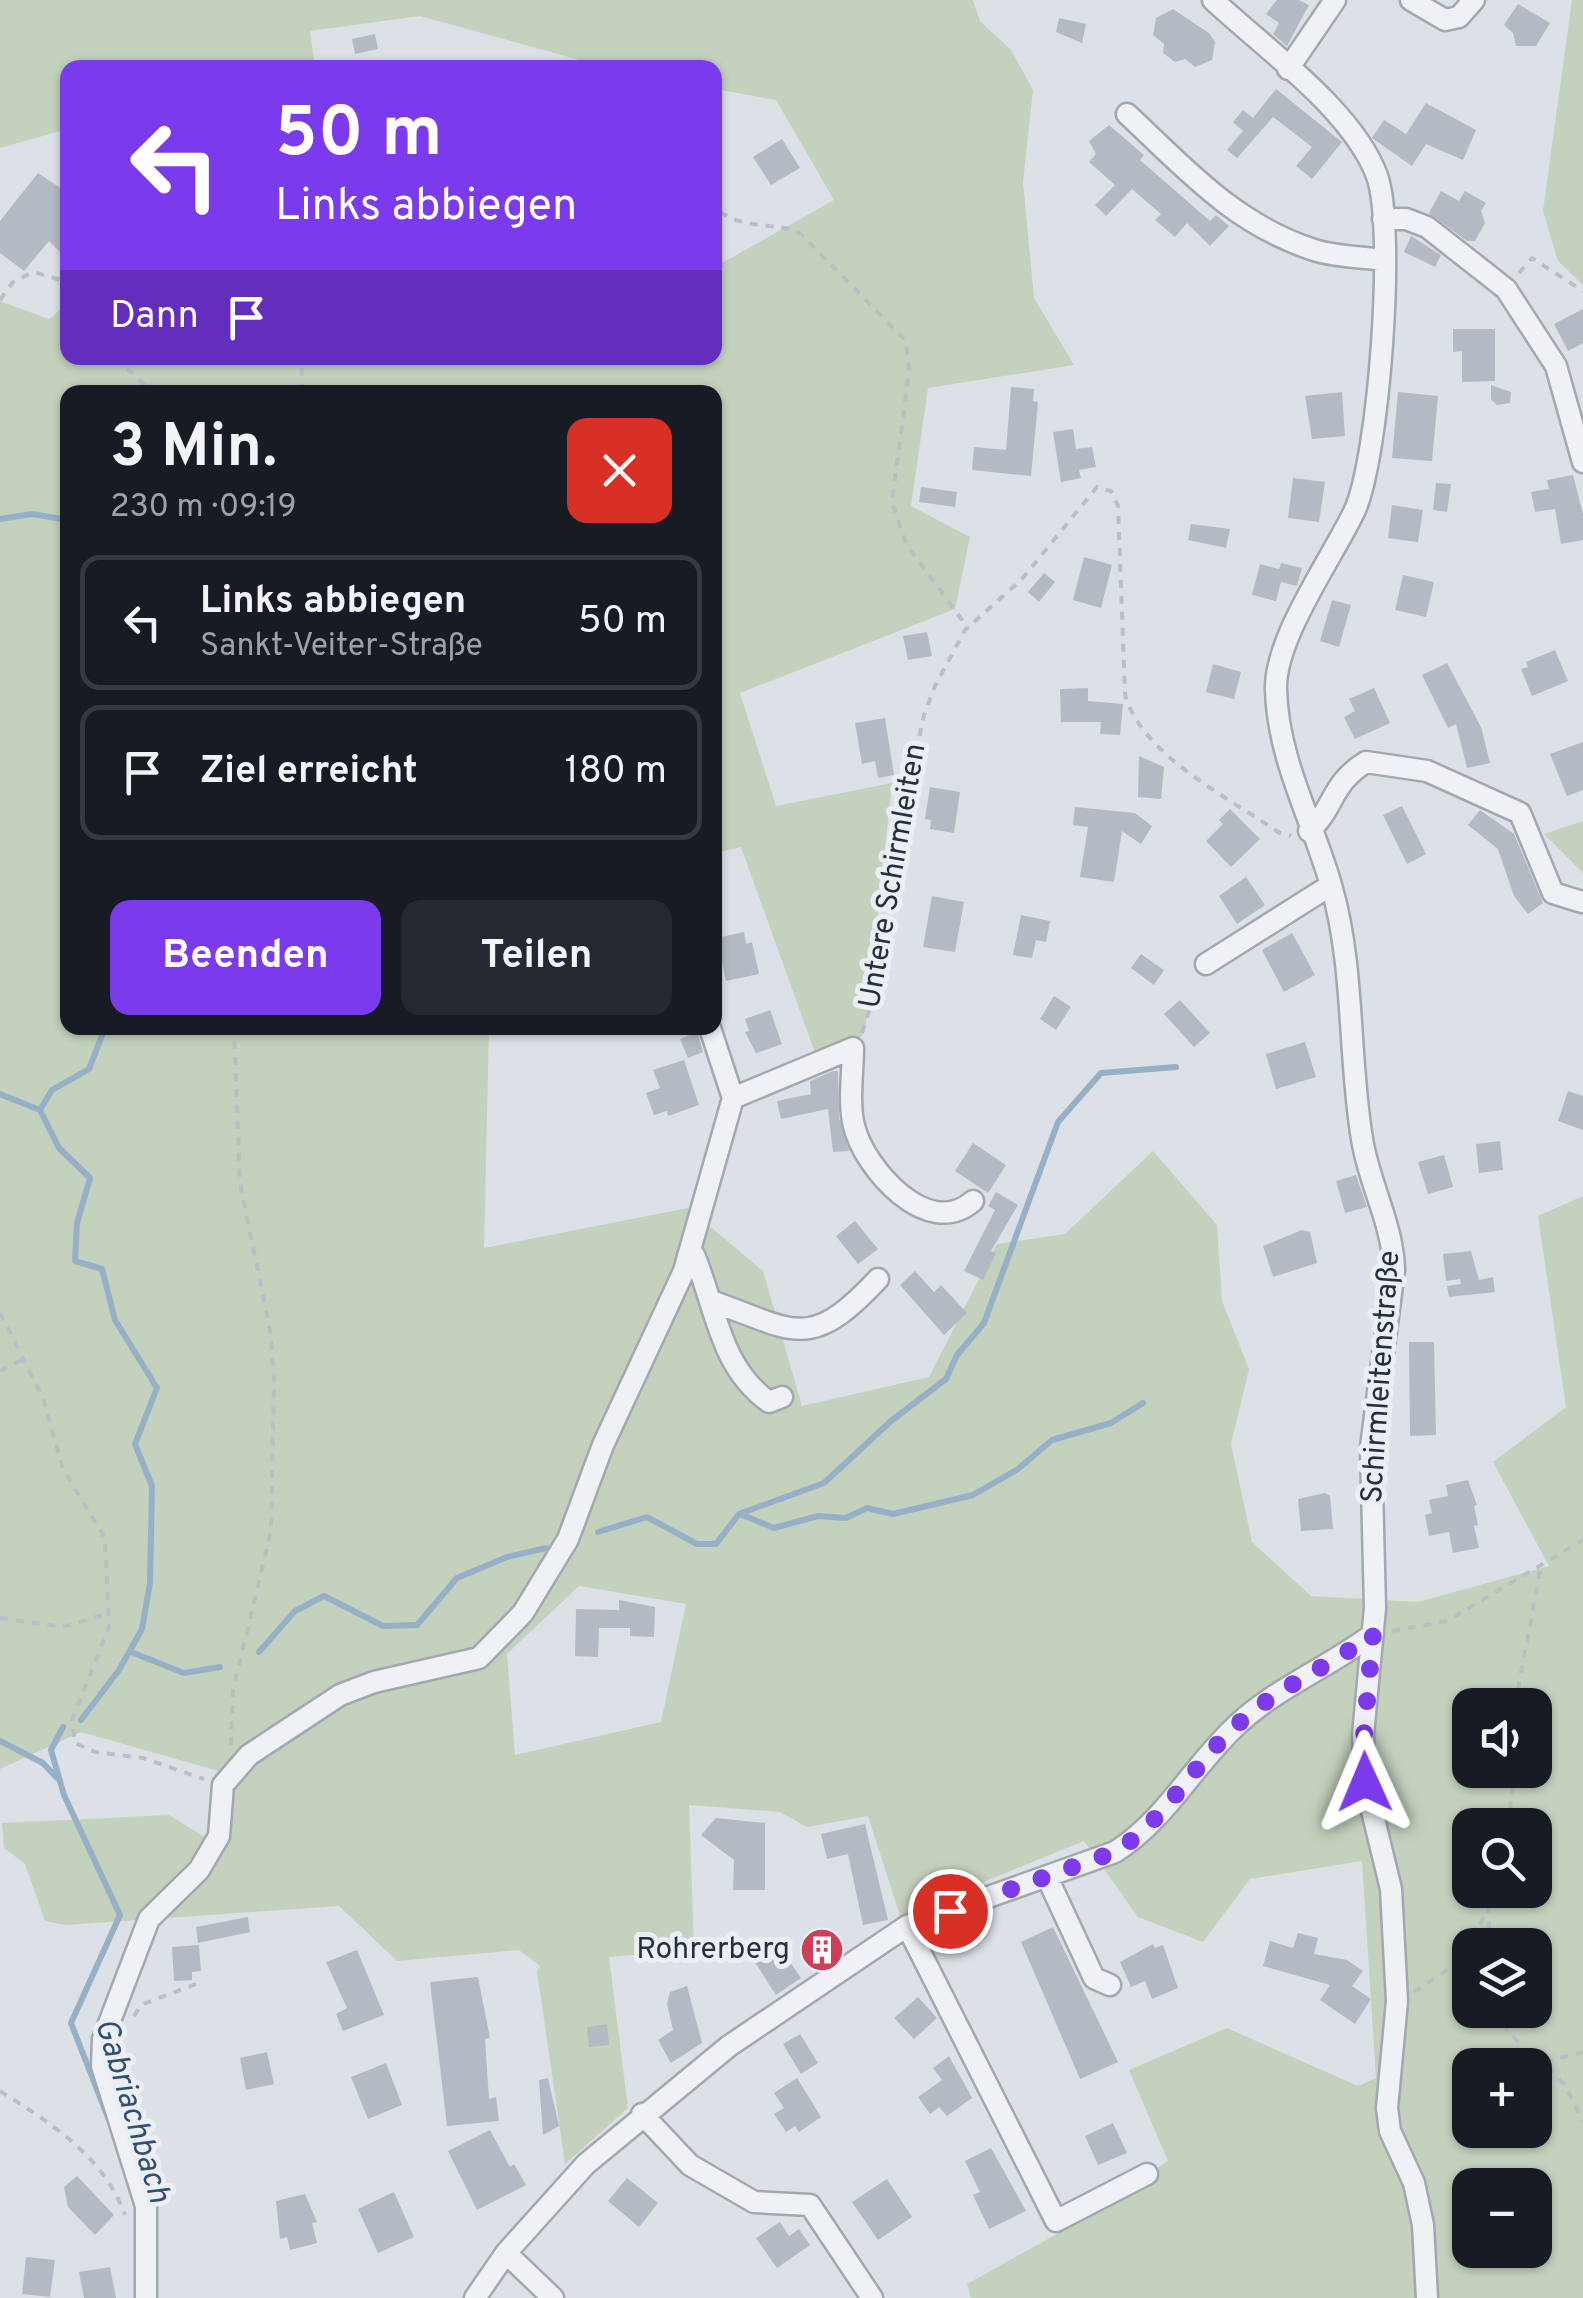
<!DOCTYPE html>
<html lang="de">
<head>
<meta charset="utf-8">
<style>
	:root { --surface:#171b24; --page:#242831; --text:#f1f3f6; --muted:#9ea1a6; --line:#363941; --accent:#7c3aed }
	body { margin:0; font-family:Overpass,sans-serif; background:var(--page); color:var(--text); height:100vh; display:flex; flex-direction:column; font-size:38px; white-space:nowrap }
	* { box-sizing:border-box; margin:0 }
	p { font-size:32px; color:var(--muted) }
	.icon { flex:none; width:55px; height:55px; fill:none; stroke:currentColor; stroke-width:2; stroke-linecap:round; stroke-linejoin:round }
	.map { position:relative; flex:1; overflow:hidden }
	.sheet { position:absolute; left:60px; top:385px; width:662px; height:650px; display:flex; flex-direction:column; background:var(--surface); border-radius:20px; box-shadow:0 2px 8px #0004 }
	.sheet>* { flex:none }
	.top-card { position:absolute; left:60px; top:60px; width:662px; height:305px; border-radius:20px; box-shadow:0 2px 8px #0004; background:#7c3aed; color:#fff; overflow:hidden }
	.tools { position:absolute; left:1452px; top:1688px; display:grid; gap:20px }
	.tools a { display:grid; place-items:center; width:100px; height:100px; border-radius:20px; background:var(--surface); box-shadow:0 2px 8px #0004; font-size:50px }
	.pin { position:absolute; display:grid; place-items:center; width:85px; height:85px; color:#fff; margin:-42px; border:5px solid #fff; border-radius:50%; box-shadow:0 2px 10px #0007 }
	.me { position:absolute; width:110px; margin:-55px; rotate:359deg; stroke-linejoin:round; filter:drop-shadow(0 0 8px #0008) }
	.turn { display:flex; align-items:center; gap:35px; height:210px; padding:0 50px; font-size:45px }
	.turn .icon { width:130px; height:130px; stroke-width:2.5 }
	.turn b { display:block; font-size:70px; line-height:85px }
	.then { display:flex; align-items:center; height:95px; padding:0 50px; background:#0003; gap:20px; font-size:38px }
	.round { display:grid; place-items:center; flex:none; width:105px; height:105px; border-radius:20px; background:var(--page) }
	.headline { display:flex; align-items:center; justify-content:space-between; height:170px; padding:0 50px }
	h1 { font-size:60px; font-weight:700; line-height:75px }
	.primary-button { display:flex; gap:20px; margin-top:auto; padding:20px 50px }
	.primary-button a { flex:1; height:115px; border-radius:20px; background:var(--accent); color:#fff; font-size:40px; font-weight:700; line-height:115px; text-align:center }
	.primary-button a+a { background:var(--page); color:var(--text) }
	ul { padding:0; list-style:none }
	li { display:flex; align-items:center; gap:30px; height:135px; margin:0 20px 15px; padding:0 30px; border:5px solid var(--line); border-radius:20px }
	li div { flex:1 }
	li b { display:block; font-size:38px }
	li em { font-style:normal }
	.map>svg:first-child { display:block }
	.green { fill:#c3d1bd; fill-rule:evenodd }
	.lines { fill:none; stroke-linecap:round; stroke-linejoin:round }
	.stream { stroke:#96b0c8; stroke-width:6 }
	.building { fill:#b3bac3 }
	.minor-casing { stroke:#a2a8b1; stroke-width:25 }
	.path { stroke:#bbbfc5; stroke-width:4; stroke-dasharray:8 8; stroke-linecap:butt }
	.minor { stroke:#eff1f5; stroke-width:20 }
	.route { stroke:#7c3aed; stroke-width:18; stroke-dasharray:0 32.4 }
	.labels { text-anchor:middle; dominant-baseline:central; stroke-width:10; stroke-linejoin:round; paint-order:stroke }
	.street-label { font-size:30px; fill:#262f3d; stroke:#ebeff4 }
	.poi-label { font-size:30px; fill:#262f3d; stroke:#ebeff4; text-anchor:end }
	.water-label { font-size:32px; font-style:italic; fill:#304f71; stroke:#ebeff4 }
</style>
</head>
<body>
<div class="map">
<svg width="1583" height="2298" viewBox="0 0 1583 2298">
	<rect width="100%" height="100%" fill="#dce1e7"/>
	<!-- green -->
	<path class="green" d="M0,0H973L980,21L1011,50L1033,90L1023,182L1034,298L1074,365L928,388L911,506L970,537L955,609L740,693L776,806L892,783L865,1031L853,1048L818,1061L741,847L715,853V392H68V1028H489L484,1248L688,1208L763,1271L802,1406L929,1377L997,1244L1065,1234L1153,1151L1217,1225L1222,1301L1249,1369L1231,1444L1252,1542L1311,1596L1418,1602L1549,1566L1493,1462L1566,1407L1538,1216L1583,1196V2298H971L967,2284L1055,2235L1168,2161L1129,2070L1227,2028L1358,2086L1376,2078L1362,1861L1250,1879L1203,1942L1138,1917L1084,1841L900,1916L868,1816L807,1827L780,1812L689,1805L694,1950L609,1957L628,2108L565,2164L537,1971L540,1966L519,1950L397,1961L339,1906L66,1925L45,1921L25,1864L4,1848L2,1823L169,1815L221,1847L222,1772L81,1732L0,1769V301L49,319L67,304L68,358H715V267L834,200L776,100L715,89V68L605,67L420,16L310,31L315,67L68,68L67,129L0,148ZM579,1586L686,1604L661,1722L515,1755L507,1654ZM1470,1705H1535V1770H1470ZM1470,1825H1535V1890H1470ZM1470,1945H1535V2010H1470ZM1470,2065H1535V2130H1470ZM1470,2185H1535V2250H1470Z
		M1572,0H1583V285L1558,261L1543,211Z
		M1583,821V873L1544,834Z"/>
	<g class="lines">
		<!-- stream -->
		<path class="stream" d="M0,519L32,514L68,520
			M0,1094L40,1110
			M740,1514L774,1528L818,1516L846,1518L867,1508L893,1514L973,1495L1018,1469L1052,1440L1111,1423L1143,1403
			M598,1532L647,1517L697,1544H716L739,1514L824,1483L891,1421L946,1379L957,1355L984,1323L1058,1122L1101,1073L1176,1067
			M131,1652L184,1673L220,1667
			M259,1652L295,1611L324,1596L383,1626L417,1625L457,1578L507,1557L546,1548
			M81,1720L119,1670L142,1629L150,1583L152,1486L135,1444L157,1388L115,1320L102,1269L75,1261L77,1223L90,1178L59,1148L40,1110L52,1090L89,1069L105,1028
			M63,1727L51,1750L64,1795L120,1915L71,2023L109,2120
			M0,1741L43,1763L57,1778"/>
	</g>
	<!-- building -->
	<path class="building" d="M1277,0H1299L1309,5L1287,46L1273,34L1279,23L1266,14Z
		M1518,4L1550,23L1536,46H1516L1513,33L1504,25Z
		M1173,9L1209,33L1215,42L1212,60L1195,67L1185,59L1175,62L1163,53L1164,44L1153,35L1156,18Z
		M1059,18L1086,24L1082,43L1056,32Z
		M375,34L378,49L355,54L352,39Z
		M1276,89L1342,142L1312,179L1296,166L1312,147L1273,117L1237,158L1227,150L1243,131L1233,122L1243,110L1253,118Z
		M1426,103L1476,130L1463,160L1426,144L1412,166L1372,138L1384,120L1406,134Z
		M1109,125L1144,155L1140,160L1210,221L1216,215L1229,226L1210,246L1187,223L1175,237L1155,220L1161,214L1132,189L1106,216L1095,205L1115,185L1089,162L1096,154L1089,141Z
		M782,139L800,168L771,185L753,157Z
		M38,173L68,193V260L49,241L24,271L0,253V221Z
		M1441,191L1459,201L1465,191L1486,203L1481,211L1485,223L1475,241H1467L1429,213Z
		M1411,236L1441,255L1435,267L1404,252Z
		M1583,309V343L1568,351L1554,324Z
		M1453,329H1495V381L1462,382V351L1453,352Z
		M1491,385L1511,392L1510,403L1497,405L1491,399Z
		M1011,387L1034,389L1033,401L1038,402L1031,476L972,470L974,447L1006,450Z
		M1342,392L1345,436L1312,439L1305,396Z
		M1398,392L1438,396L1432,461L1392,458Z
		M1073,429L1076,449L1092,447L1096,467L1079,470L1081,478L1061,482L1053,432Z
		M1573,475L1583,514V540L1561,544L1555,509L1535,512L1531,492L1549,489L1547,480Z
		M1293,478L1325,482L1319,522L1288,518Z
		M1436,483L1451,484L1447,512L1433,510Z
		M921,487L957,492L955,507L919,502Z
		M1392,505L1423,510L1418,542L1388,538Z
		M1191,524L1230,529L1226,548L1188,540Z
		M1084,557L1112,565L1101,608L1073,600Z
		M1281,563L1302,568L1297,586L1281,582L1276,601L1252,595L1260,564L1279,569Z
		M1044,573L1055,582L1039,602L1028,592Z
		M1403,575L1434,582L1426,617L1395,610Z
		M1332,600L1351,605L1339,647L1320,641Z
		M927,632L932,656L908,660L903,636Z
		M1555,650L1568,681L1532,696L1521,669L1528,667L1526,662Z
		M1447,663L1481,727L1490,763L1467,768L1456,724L1448,728L1422,675Z
		M1213,664L1241,672L1234,699L1206,692Z
		M1088,688V701L1123,704L1120,735L1100,734L1101,722H1061L1060,689Z
		M1374,688L1390,723L1355,739L1344,717L1355,711L1349,699Z
		M885,718L894,775L878,778L875,761L862,764L855,723Z
		M1583,742V790L1567,796L1550,754Z
		M1139,756L1164,767L1161,799L1138,797Z
		M930,787L960,792L954,833L930,829L931,820L925,819Z
		M1402,806L1426,854L1407,864L1383,815Z
		M1075,807L1135,813L1152,826L1141,844L1122,831L1114,882L1080,877L1088,827L1073,825Z
		M1230,809L1260,839L1231,867L1206,841L1223,824L1219,820Z
		M1480,810L1514,834L1543,903L1528,914L1514,896L1498,849L1468,825Z
		M1246,877L1265,905L1237,924L1219,896Z
		M932,896L964,902L955,952L923,947Z
		M1021,915L1050,921L1046,942L1036,940L1032,958L1013,955Z
		M744,932L746,944L752,942L759,974L726,981L717,938Z
		M1292,933L1315,975L1284,992L1262,950Z
		M1141,954L1164,970L1154,985L1131,968Z
		M1054,996L1071,1007L1056,1030L1040,1019Z
		M1180,1000L1210,1033L1194,1047L1164,1014Z
		M770,1010L782,1044L756,1053L745,1032L749,1031L745,1019Z
		M697,1032L703,1052L688,1058L680,1039Z
		M1305,1042L1316,1077L1276,1089L1266,1054Z
		M684,1060L699,1105L668,1116L667,1111L654,1115L646,1093L660,1088L653,1070Z
		M833,1071H838L839,1118L849,1151L833,1152L828,1109L781,1119L777,1101L811,1094L810,1081Z
		M1568,1091L1583,1096V1130L1558,1121Z
		M1500,1141L1503,1170L1479,1173L1476,1144Z
		M973,1143L1006,1165L988,1193L955,1171Z
		M1444,1155L1453,1187L1428,1194L1418,1162Z
		M1356,1175L1367,1207L1345,1213L1336,1181Z
		M996,1192L1018,1205L991,1251L996,1253L983,1280L964,1271L995,1210L988,1206Z
		M855,1221L878,1249L858,1264L836,1236Z
		M1302,1230L1310,1232L1317,1263L1273,1277L1263,1246Z
		M1471,1251L1479,1280L1493,1277L1495,1292L1449,1297L1447,1286L1461,1284L1460,1279L1446,1281L1443,1254Z
		M915,1271L934,1292L941,1285L967,1313L944,1335L900,1285Z
		M1409,1342H1434L1436,1435L1410,1436Z
		M1468,1480L1477,1505L1474,1506L1478,1525L1474,1526L1479,1548L1453,1553L1449,1532L1429,1536L1425,1515L1432,1513L1429,1500L1448,1496L1446,1485Z
		M1325,1493L1330,1496L1333,1529L1301,1531L1298,1499Z
		M619,1600L655,1607L654,1637L630,1636V1628H599L598,1657L575,1656L576,1609L619,1610Z
		M716,1818L765,1823V1890H733L734,1860L701,1835Z
		M865,1824L888,1920L863,1925L848,1854L827,1859L821,1834Z
		M248,1917L250,1932L198,1943L196,1927Z
		M1053,1927L1118,2062L1080,2079L1021,1942Z
		M1298,1933L1318,1938L1314,1954L1347,1960L1363,1971L1352,1986L1371,1999L1355,2024L1320,2000L1330,1985L1263,1966L1270,1941L1293,1948Z
		M773,1937L801,1978L776,1995L749,1953Z
		M1153,1944L1155,1948L1163,1945L1178,1988L1152,1999L1145,1981L1131,1987L1120,1962Z
		M199,1945L201,1971L192,1972V1980L174,1981L172,1947Z
		M357,1950L384,2015L343,2031L336,2014L347,2008L326,1962Z
		M478,1977L490,2038L485,2039L489,2099L496,2097L499,2121L447,2126L430,1982Z
		M687,1986L702,2043L671,2063L658,2040L673,2030L667,2004L670,1992Z
		M918,1997L937,2018L914,2039L894,2018Z
		M607,2024L609,2045L589,2047L587,2027Z
		M800,2034L818,2063L801,2074L783,2044Z
		M267,2052L274,2084L246,2090L240,2058Z
		M949,2056L972,2098L947,2116L939,2107L930,2114L918,2097L942,2080L933,2068Z
		M386,2063L402,2105L368,2119L351,2077Z
		M548,2078L559,2126L543,2135L539,2080Z
		M797,2078L821,2117L799,2132L795,2126L786,2132L774,2114L784,2108L774,2093Z
		M1113,2123L1127,2153L1098,2165L1085,2136Z
		M490,2130L510,2167L514,2164L526,2185L477,2210L448,2151Z
		M991,2148L1026,2211L989,2229L973,2195L980,2192L965,2161Z
		M77,2176L114,2215L95,2235L68,2207L64,2187Z
		M627,2178L658,2203L639,2227L608,2201Z
		M887,2179L912,2217L878,2240L852,2202Z
		M394,2192L414,2237L378,2253L358,2209Z
		M305,2194L317,2222L312,2223L317,2243L290,2250L287,2237L280,2239L276,2201Z
		M780,2222L789,2236L799,2229L810,2245L777,2268L756,2238Z
		M26,2257L55,2260L50,2297L22,2294Z
		M110,2267L116,2298H84L79,2272Z"/>
	<g class="lines">
		<!-- minor casing -->
		<g class="minor-casing">
			<path id="minor" d="M1213,0C1264,48 1353,110 1377,176C1396,229 1379,460 1354,512C1332,558 1274,639 1276,690C1278,760 1312,819 1331,885C1355,967 1348,1055 1362,1139C1369,1184 1393,1224 1394,1270L1371,1447L1375,1608L1363,1735L1365,1782L1391,1889L1397,2001L1387,2108L1390,2131L1414,2183L1423,2225L1427,2298
				M1411,0L1445,20L1459,17L1474,0
				M1288,69L1335,0
				M1127,114C1187,170 1234,224 1314,250C1336,257 1362,257 1384,260
				M1383,219H1406L1427,227L1506,289L1556,366L1583,462
				M1309,831C1335,808 1330,784 1366,762L1427,771L1520,813L1553,893L1582,902
				M1206,964L1331,885
				M710,1028L733,1098
				M688,1255H694C716,1307 719,1366 769,1402L782,1397
				M714,1302C795,1331 810,1352 878,1279
				M1047,1877L1094,1978L1110,1985
				M907,1926L1056,2221L1147,2174
				M642,2114L690,2165L754,2202L810,2205L872,2298
				M506,2253L553,2298
				M146,2298V2206L102,2066L103,2039L149,1919L199,1870L219,1836L223,1785L249,1755L340,1695L374,1682L479,1658L523,1613L568,1539L603,1445L684,1271L733,1098L853,1048C853,1072 848,1103 854,1126C864,1168 928,1241 973,1201
				M475,2298L506,2253L586,2164L729,2046L907,1926L1115,1852C1166,1820 1194,1764 1238,1724C1278,1687 1329,1667 1373,1634"/>
		</g>
		<!-- path -->
		<path class="path" d="M720,212C751,232 778,220 802,235L906,341L909,372L892,502L906,544L968,628
			M1519,273L1532,258L1583,291
			M0,300L13,282L33,272L61,280L68,293
			M115,358L153,392
			M301,392L302,366L310,358
			M862,1033L884,965L889,878L924,715L935,686L965,630L1022,579L1097,487L1111,491L1118,506L1125,694C1141,755 1228,797 1278,832L1291,836
			M0,1313L43,1398L63,1469L105,1538L109,1627L72,1720L75,1743L95,1752L143,1758L204,1779
			M0,1371L22,1360
			M0,1618L63,1627L110,1613
			M1392,1631L1447,1621L1583,1540
			M1515,1705L1541,1567
			M231,1745L233,1690L271,1531L274,1380L270,1330L240,1183L234,1028
			M1508,1825L1515,1770
			M1490,1945L1488,1911L1493,1890
			M1414,1992L1453,1966L1488,1911
			M1496,2010L1498,2019L1532,2058L1545,2062L1566,2087L1583,2122
			M134,2016L141,2005L196,1984
			M1545,2062L1583,2052
			M0,2091C51,2123 104,2157 125,2215"/>
		<!-- minor -->
		<use href="#minor" class="minor"/>
	</g>
	<g class="lines">
		<!-- route -->
		<path class="route" d="M950,1911L1115,1852C1166,1820 1193,1764 1238,1724C1278,1687 1329,1667 1373,1634L1364,1735L1365,1782"/>
	</g>
	<!-- icons -->
	<defs>
		<g id="building-disc" transform="scale(2.25)"><circle r="9.5" fill="#cf3e58" stroke="#ebeff4"/><path d="M-4-6H4V6H1V3H-1V6H-4ZM-2.5-4.3h1.7v1.8h-1.7ZM.8-4.3h1.7v1.8H.8ZM-2.5-1h1.7V.8h-1.7ZM.8-1h1.7V.8H.8Z" fill="#fff"/></g>
	</defs>
	<g fill-rule="evenodd">
		<use href="#building-disc" x="822" y="1950"/>
	</g>
	<g class="labels">
		<!-- street labels -->
		<g class="street-label">
			<text transform="translate(894 876) rotate(-80)">Untere Schirmleiten</text>
			<text transform="translate(1382 1377) rotate(-86)">Schirmleitenstraße</text>
		</g>
		<!-- poi labels -->
		<g class="poi-label">
			<text x="790" y="1950">Rohrerberg</text>
		</g>
		<!-- water labels -->
		<g class="water-label">
			<text transform="translate(131 2111) rotate(73)">Gabriachbach</text>
		</g>
	</g>
</svg>
<div class="tools">
<a><svg class="icon" aria-label="sound" viewBox="0 0 24 24"><path d="M4 9h4l5-4v14l-5-4H4zM17 9q2 3 0 6"/></svg></a>
<a><svg class="icon" aria-label="search" viewBox="0 0 24 24"><circle cx="10" cy="10" r="6"/><path d="M15 15l6 6"/></svg></a>
<a><svg class="icon" aria-label="layers" viewBox="0 0 24 24"><path d="M12 4l9 5-9 5-9-5zM3 14l9 5 9-5"/></svg></a>
<a>+</a>
<a>−</a>
</div>
<div class="pin" style="left:950px;top:1911px;background:#d93025"><svg class="icon" aria-label="arrive" viewBox="0 0 24 24"><path d="M6 21V4h12l-3 4 3 4H6"/></svg></div>
<svg class="me" style="left:1365px;top:1782px" viewBox="-20 -20 40 40"><path d="M0-17L14 15 0 8-14 15z" fill="#7c3aed" stroke="#fff" stroke-width="4"/></svg>
<div class="top-card">
<div class="turn"><svg class="icon" aria-label="left" viewBox="0 0 24 24"><path d="M17 20v-9H6M10 6l-5 5 5 5"/></svg><div><b>50 m</b>Links abbiegen</div></div>
<div class="then">Dann<svg class="icon" aria-label="arrive" viewBox="0 0 24 24"><path d="M6 21V4h12l-3 4 3 4H6"/></svg></div>
</div>
<section class="sheet">
<div class="headline"><div><h1>3 Min.</h1><p>230 m · 09:19</p></div><a class="round" style="background:#d93025;color:#fff"><svg class="icon" aria-label="close" viewBox="0 0 24 24"><path d="M6 6l12 12M18 6L6 18"/></svg></a></div>
<ul>
<li><svg class="icon" aria-label="left" viewBox="0 0 24 24"><path d="M17 20v-9H6M10 6l-5 5 5 5"/></svg><div><b>Links abbiegen</b><p>Sankt-Veiter-Straße</p></div><em>50 m</em></li>
<li><svg class="icon" aria-label="arrive" viewBox="0 0 24 24"><path d="M6 21V4h12l-3 4 3 4H6"/></svg><div><b>Ziel erreicht</b></div><em>180 m</em></li>
</ul>
<div class="primary-button"><a>Beenden</a><a>Teilen</a></div>
</section>
</div>
</body>
</html>
